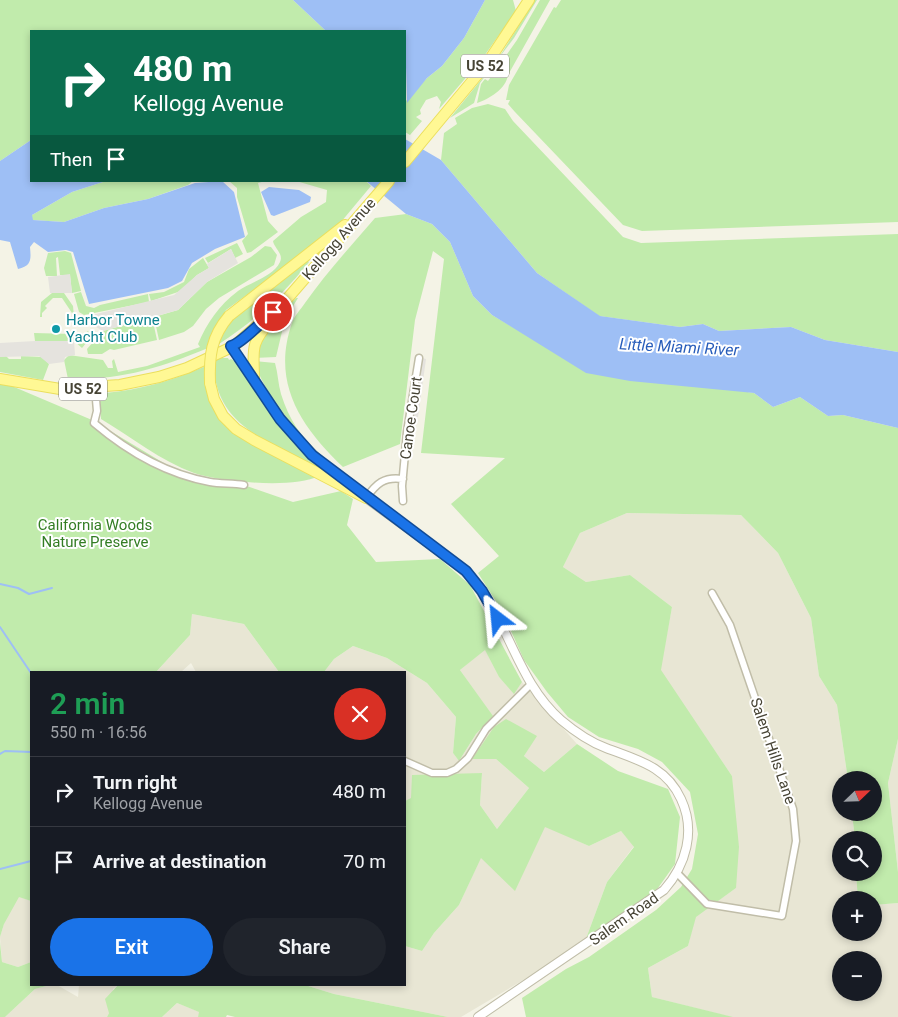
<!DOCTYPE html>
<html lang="en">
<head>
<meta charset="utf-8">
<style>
	:root { --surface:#171b24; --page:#20242c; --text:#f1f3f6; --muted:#9ea1a6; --line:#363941; --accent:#1a73e8 }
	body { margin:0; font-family:Roboto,sans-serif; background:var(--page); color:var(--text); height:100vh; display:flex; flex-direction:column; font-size:19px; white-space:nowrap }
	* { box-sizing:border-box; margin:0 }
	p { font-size:16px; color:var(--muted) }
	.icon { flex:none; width:28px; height:28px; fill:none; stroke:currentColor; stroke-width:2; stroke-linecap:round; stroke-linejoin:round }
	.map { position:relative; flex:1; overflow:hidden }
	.side { position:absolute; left:30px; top:671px; width:376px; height:315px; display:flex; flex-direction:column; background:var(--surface); border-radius:0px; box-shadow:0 2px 8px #0003 }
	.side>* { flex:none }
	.banner { position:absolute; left:30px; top:30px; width:376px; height:152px; border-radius:0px; box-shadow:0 2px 8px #0003; background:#0b6e4f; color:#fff; overflow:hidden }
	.needle { width:32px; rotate:67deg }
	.tools { position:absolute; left:832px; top:771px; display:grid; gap:10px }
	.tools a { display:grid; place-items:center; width:50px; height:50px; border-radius:50%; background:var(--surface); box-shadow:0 2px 8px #0003; font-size:25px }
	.pin { position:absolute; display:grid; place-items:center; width:42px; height:42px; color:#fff; margin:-21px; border:2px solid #fff; border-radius:50%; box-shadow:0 1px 5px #0007 }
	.me { position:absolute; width:55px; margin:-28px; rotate:331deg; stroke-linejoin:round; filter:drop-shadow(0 0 4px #0008) }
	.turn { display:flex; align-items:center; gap:18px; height:105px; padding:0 20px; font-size:22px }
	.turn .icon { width:65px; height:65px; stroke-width:2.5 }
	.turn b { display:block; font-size:35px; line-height:42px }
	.then { display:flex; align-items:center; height:48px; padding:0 20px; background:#0003; gap:10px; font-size:19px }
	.round { display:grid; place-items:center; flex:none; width:52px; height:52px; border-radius:26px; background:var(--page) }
	.overview { display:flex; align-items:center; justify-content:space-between; height:85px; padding:0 20px }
	h1 { font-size:30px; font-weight:600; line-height:38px; color:#1e9e55 }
	.action { display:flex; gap:10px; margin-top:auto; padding:10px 20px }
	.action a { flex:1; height:58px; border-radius:30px; background:var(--accent); color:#fff; font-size:20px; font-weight:600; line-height:58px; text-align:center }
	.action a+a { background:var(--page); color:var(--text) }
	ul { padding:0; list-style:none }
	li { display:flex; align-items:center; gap:15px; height:70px; padding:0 20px; border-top:1px solid var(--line) }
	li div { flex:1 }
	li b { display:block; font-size:19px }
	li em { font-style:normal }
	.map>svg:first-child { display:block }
	.residential { fill:#e8e6d4; fill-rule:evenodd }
	.green { fill:#c1ebac }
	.parking { fill:#e5e3de }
	.water { fill:#9ebff5 }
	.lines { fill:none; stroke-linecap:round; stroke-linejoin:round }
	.stream { stroke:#9ebff5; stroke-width:2 }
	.minor-casing { stroke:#c0bda8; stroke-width:9 }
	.tertiary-casing { stroke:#c0bda8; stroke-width:10 }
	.primary-casing { stroke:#ebdf5d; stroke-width:12 }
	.minor { stroke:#fff; stroke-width:6 }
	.tertiary { stroke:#fff; stroke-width:8 }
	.primary { stroke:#fff894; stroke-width:10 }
	.primary-bridge-casing { stroke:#ebdf5d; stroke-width:12; stroke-linecap:butt }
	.primary-bridge { stroke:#fff894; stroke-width:10 }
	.route-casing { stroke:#114b97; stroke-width:12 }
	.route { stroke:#1a73e8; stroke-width:9 }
	.culture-dot { fill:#0f9aa8; stroke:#fff; stroke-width:2 }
	.labels { text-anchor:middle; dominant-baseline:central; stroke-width:4; stroke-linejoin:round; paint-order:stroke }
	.shield { fill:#fff; stroke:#7e7c72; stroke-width:1 }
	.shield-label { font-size:14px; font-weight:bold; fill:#474435 }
	.street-label { font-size:15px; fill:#474435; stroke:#fff }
	.culture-label { font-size:15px; fill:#0d838f; stroke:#fff; text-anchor:start }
	.park-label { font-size:15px; fill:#337d24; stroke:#fff }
	.water-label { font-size:16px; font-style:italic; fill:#275cba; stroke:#fff }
</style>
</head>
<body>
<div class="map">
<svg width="898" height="1017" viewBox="0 0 898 1017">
	<rect width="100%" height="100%" fill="#f4f3e6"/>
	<!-- residential -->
	<path class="residential" d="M627,513L741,515L778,553L811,618L819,676L837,705L848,780H841V812L852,813L855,840H841V872L856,873L858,900H841V932H874V905L898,903V1017H731L652,997L648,968L688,946L695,917L736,888L732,776L660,670L672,607L630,575L586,582L563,567L580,533ZM841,960H874V992H841Z
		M192,614L244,624L279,672H196L191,663L181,672H156L190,635Z
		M353,646L387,658L427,683L456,717L453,753L459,761L476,734L492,716L460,670L485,649L499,677L514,693L522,682L577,744L544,772L524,756L536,736L496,759L529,788L497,829L480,805L482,773L466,775L405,801V672H324L334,659Z
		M898,739V872L888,783Z
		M545,826L589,846L621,831L634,846L607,882L584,944L461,1017H448L334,994L305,985H405V946L422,951L434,933L459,905L481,857Z
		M19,896L31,901V962L18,967L2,962L0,937L8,910Z
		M50,985H57L78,997L79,985H118L113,989L109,1013L107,1017H5L35,989Z
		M177,1003L200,1012L198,1017H162Z"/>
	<!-- green -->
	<path class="green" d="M0,0H293L326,31H31V140L0,161Z
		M485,0H513L516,11L482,59L439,109L441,102L437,96L426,100L420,110L421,114L416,117L422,121L410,135L405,132V102L427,78L442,66L464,38Z
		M535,0H537L514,38L480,83L474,103L450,118L498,59Z
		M540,0H550L508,75C506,89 489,99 477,103L481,84L485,79L488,81L517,40Z
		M561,0H898V222L642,231L623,225L515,112L508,104L510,100H506L509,85L554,7L556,8Z
		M488,104L505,109L513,121L623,237L641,243L898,234V352L825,340L791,327L719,331L703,324L680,327L599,316L537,273L441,160L444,133L457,124L455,118L472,108Z
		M106,181H193L188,185L148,199L104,208L64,222L32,220V215L72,192Z
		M229,181H265L258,183L268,221L278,232L251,252L247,253L242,241L248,234L237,197V188Z
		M296,181H366L371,186L341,222L325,238L226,310L217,327L208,348C160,368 122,380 68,379L64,360L69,355L103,360L108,368H113L112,361L114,359L118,372L147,366L200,347L198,344C207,323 219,305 238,291C250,282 273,277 280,262C284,254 274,248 273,241L301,217L326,202L327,190Z
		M406,214L432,224L450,242L473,296L492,315L533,339L722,388L754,393L773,407L800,397L828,416L843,415L898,428V739L888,783L898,872V903L874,905V900H858L856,873L874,872V840H855L852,813L874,812V780H848L837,705L819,676L811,618L778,553L741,515L627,513L580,533L563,567L586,582L630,575L672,607L661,670L732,776L739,847L736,888L696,917L688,946L648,968L652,997L733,1017H526L522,998L566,969L589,957L656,910L681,887L692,869L698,834L690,792L662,762L638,749L599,737L568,717L547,692L524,660L502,611L478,573L499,556L451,504L505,458L421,453L444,259L433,251L415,320L400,444L343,467C301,427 271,383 292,323C294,316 301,309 305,303C326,273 351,246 375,218Z
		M237,243L243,254L235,258L231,249L208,263L205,258Z
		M265,246L271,247L277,255L274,265L219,298L206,309L193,326L184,332L159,340L154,317L178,310L207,282L251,257Z
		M65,251L71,253L81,291L72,293L70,275H60L58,257L56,258L57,276H46L44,268L48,253Z
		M203,258L209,268L197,275L181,291L151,301L149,294L164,292L184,282L189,269Z
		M307,260L309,262C283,295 254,321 219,344L217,341L232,316Z
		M81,292L86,306L94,308L100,305L148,294L149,302L84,315L79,312L74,294Z
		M52,293H64L73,306L74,316L62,298H53L45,306L47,308L42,313V317H40L41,302Z
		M296,298H298L285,319L276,357L254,358L264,331Z
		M152,317L157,340L114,350L110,349L102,354H88L87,349L103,331Z
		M88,331L91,337L82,348L74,341H35L34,333L72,334L80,337Z
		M6,356L9,359H21V356L42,357L49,364L43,380L0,372V357Z
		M221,358H228L229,360L231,359L240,364L280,425L322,468L321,470C273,442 213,428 214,361Z
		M254,361L275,363C278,373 278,384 281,394C298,447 326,456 363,489C320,466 269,407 254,361Z
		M206,366L226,421L319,476C293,489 222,482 194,473C161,461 131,437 101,419L100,400L105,393C141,390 173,380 206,366Z
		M0,381L92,420L167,465L190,475L244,485L293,502L341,491L353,499L347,525L376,562L440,559L470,585L522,682L514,694L499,677L485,650L460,670L493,716L476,734L459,761L453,753L456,717L427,683L387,658L353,646L334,659L324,672H279L244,624L192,614L190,635L156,672H31V901L19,897L4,924L0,937Z
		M506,719L537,736L524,756L544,772L577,744L618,771L668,789L680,817L675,864L658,888L584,944L607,882L634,847L621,831L589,846L545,827L515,891L481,858L459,905L434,933L422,951L405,946V801L411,798L412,775L482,773L480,805L497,829L529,788L496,759H472L494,727Z
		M0,942L2,962L18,967L31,962V985H50L35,989L5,1017H0Z
		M118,985H305L334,994L448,1017H235L227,1015L226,1017H198L199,1012L177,1003L162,1017H107L109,1013L105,999Z"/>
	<!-- parking -->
	<path class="parking" d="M231,249L238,263L207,282L178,310L103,331L84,320V315H92L174,295L197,275L209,268L207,264Z
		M70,274L72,293H50L48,277Z
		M35,341H74L75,355L65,357L64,362L49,364L39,356L0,357V343Z
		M422,358L426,359L418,417L413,416Z"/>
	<!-- water -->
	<path class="water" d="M293,0H485L464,38L442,66L427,78L407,103L405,31H326Z
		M405,139L441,160L537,273L600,316L680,327L703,324L719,331L791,327L825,340L898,352V428L843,415L828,416L800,397L773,407L754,393L630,381L586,373L492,315L473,296L450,242L432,224L406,214L366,181H405Z
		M31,140V181H106L72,192L32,215L33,220L64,222L104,208L148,199L195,183L222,181L234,192L245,237L215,249L192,263L182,281L168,288L89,304L73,252L66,250L48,252L34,242L30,247C31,259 32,266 18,269L10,242L0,240V161Z
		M269,187L299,190L311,197L310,202L274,216L271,215L261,192Z"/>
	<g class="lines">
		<!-- stream -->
		<path class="stream" d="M0,584L18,588L29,594L52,588
			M0,627L31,673
			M0,754L5,751L31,752
			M0,869L31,861"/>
		<!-- minor casing -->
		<g class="minor-casing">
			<path id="minor" d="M95,388L97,411L94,423C127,451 166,474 210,482C221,484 233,483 244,485
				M366,498C376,484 384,476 403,479
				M403,501L402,486L407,432L419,358
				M405,761L432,773H447L456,769L468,758L486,729L531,684
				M678,874L707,904L782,916L796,841L793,809L730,625L712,593"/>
		</g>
		<!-- tertiary casing -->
		<g class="tertiary-casing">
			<path id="tertiary" d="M231,346C269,403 293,443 349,485
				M362,495C387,513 411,531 436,549C453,562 470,573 483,592C511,634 522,686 561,720C574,731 590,742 606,748C637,760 666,766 681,799C696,831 686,865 664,890L478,1017"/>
		</g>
		<!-- primary casing -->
		<g class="primary-casing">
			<path id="primary" d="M405,162L488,62L529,0
				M229,316L345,225
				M0,379L60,389L120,385L159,377L187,368L234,346L287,299L389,181
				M254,380C254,352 249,344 270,322
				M210,383L214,399L223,416L236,429L254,440L366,498"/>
		</g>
		<!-- minor -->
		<use href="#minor" class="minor"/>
		<!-- tertiary -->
		<use href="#tertiary" class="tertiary"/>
		<!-- primary -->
		<use href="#primary" class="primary"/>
		<!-- primary-bridge casing -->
		<g class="primary-bridge-casing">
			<path id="primary-bridge" d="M210,383C209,356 211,337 229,316"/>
		</g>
		<!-- primary-bridge -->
		<use href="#primary-bridge" class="primary-bridge"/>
	</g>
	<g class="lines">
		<!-- route casing -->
		<g class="route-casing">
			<path id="route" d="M273,312C265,319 239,345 231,346L280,419L312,455L466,571L482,591L498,619"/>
		</g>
		<!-- route -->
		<use href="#route" class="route"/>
	</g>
	<!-- markers -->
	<circle class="culture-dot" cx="56" cy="329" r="5"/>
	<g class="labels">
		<!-- shield labels -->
		<g class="shield">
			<rect x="461" y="54.5" width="48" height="23" rx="4"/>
			<rect x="59" y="377.5" width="48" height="23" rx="4"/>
		</g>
		<g class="shield-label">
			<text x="485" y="66">US 52</text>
			<text x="83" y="389">US 52</text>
		</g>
		<!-- street labels -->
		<g class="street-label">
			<text transform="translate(339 239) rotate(-49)">Kellogg Avenue</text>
			<text transform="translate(411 418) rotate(-82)">Canoe Court</text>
			<text transform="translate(773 751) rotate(71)">Salem Hills Lane</text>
			<text transform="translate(624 919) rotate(-35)">Salem Road</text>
		</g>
		<!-- culture labels -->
		<g class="culture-label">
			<text x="66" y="320">Harbor Towne<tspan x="66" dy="17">Yacht Club</tspan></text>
		</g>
		<!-- park labels -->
		<g class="park-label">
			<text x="95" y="525">California Woods<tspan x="95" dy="17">Nature Preserve</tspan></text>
		</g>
		<!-- water labels -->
		<g class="water-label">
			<text transform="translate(679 347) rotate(3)">Little Miami River</text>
		</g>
	</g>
</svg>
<div class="tools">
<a><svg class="needle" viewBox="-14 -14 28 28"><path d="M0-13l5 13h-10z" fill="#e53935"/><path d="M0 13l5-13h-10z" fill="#9ea1a6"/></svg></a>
<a><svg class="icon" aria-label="search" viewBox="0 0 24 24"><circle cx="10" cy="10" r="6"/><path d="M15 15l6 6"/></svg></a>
<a>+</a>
<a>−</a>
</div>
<div class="pin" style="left:273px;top:312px;background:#d93025"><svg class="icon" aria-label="arrive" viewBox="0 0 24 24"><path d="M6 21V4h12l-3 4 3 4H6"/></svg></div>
<svg class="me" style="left:498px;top:619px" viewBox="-20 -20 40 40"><path d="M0-17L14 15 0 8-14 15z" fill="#1a73e8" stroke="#fff" stroke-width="4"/></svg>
<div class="banner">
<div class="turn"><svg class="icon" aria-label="right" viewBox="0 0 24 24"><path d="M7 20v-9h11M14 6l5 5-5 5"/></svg><div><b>480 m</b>Kellogg Avenue</div></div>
<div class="then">Then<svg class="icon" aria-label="arrive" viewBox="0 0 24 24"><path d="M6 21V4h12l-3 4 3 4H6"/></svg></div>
</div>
<section class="side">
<div class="overview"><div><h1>2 min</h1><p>550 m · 16:56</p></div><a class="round" style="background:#d93025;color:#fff"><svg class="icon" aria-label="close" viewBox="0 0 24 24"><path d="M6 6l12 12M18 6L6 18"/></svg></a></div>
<ul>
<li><svg class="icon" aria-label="right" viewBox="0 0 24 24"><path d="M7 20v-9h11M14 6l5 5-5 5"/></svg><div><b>Turn right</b><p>Kellogg Avenue</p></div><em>480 m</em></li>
<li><svg class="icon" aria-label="arrive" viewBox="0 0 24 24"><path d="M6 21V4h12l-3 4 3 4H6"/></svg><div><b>Arrive at destination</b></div><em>70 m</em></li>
</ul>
<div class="action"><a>Exit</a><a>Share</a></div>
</section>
</div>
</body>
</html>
